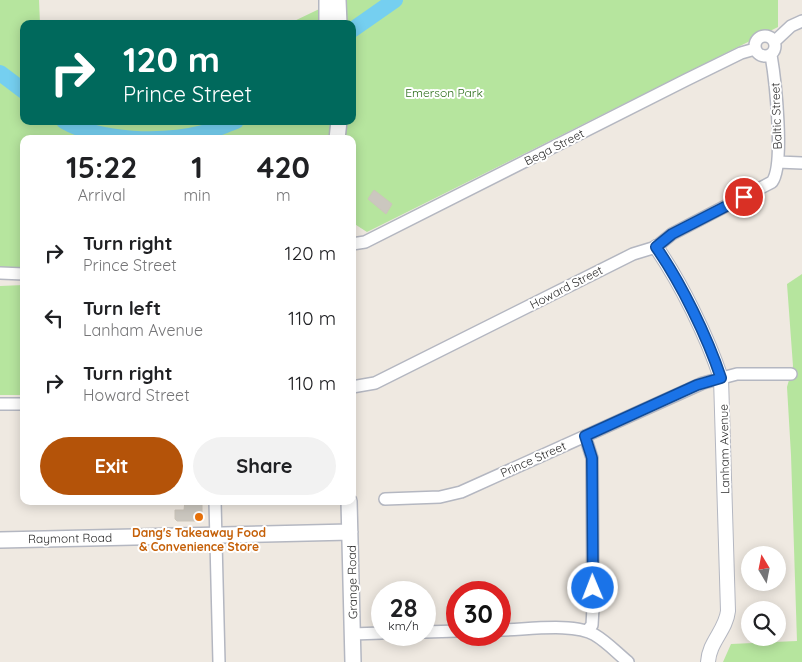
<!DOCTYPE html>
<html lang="en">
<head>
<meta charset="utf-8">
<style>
	:root { --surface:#fff; --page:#f2f2f2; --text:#202124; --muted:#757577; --accent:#b45309 }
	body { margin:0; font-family:Quicksand,sans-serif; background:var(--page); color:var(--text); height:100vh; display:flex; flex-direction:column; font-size:19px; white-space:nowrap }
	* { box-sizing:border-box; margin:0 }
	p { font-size:16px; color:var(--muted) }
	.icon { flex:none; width:28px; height:28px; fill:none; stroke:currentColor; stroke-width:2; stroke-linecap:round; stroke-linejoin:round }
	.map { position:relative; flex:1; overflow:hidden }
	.details { position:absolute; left:20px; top:135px; width:336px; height:370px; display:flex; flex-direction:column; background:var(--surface); border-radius:10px; box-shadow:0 2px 12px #0003 }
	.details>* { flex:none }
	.top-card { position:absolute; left:20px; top:20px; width:336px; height:105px; border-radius:10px; box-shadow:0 2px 12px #0003; background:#00695c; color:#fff; overflow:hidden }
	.needle { width:32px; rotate:350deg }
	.buttons { position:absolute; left:741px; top:546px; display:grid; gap:10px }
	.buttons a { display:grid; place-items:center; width:45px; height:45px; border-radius:50%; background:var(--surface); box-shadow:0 2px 12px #0003; font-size:25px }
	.speed { position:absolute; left:371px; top:581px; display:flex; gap:10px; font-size:25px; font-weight:700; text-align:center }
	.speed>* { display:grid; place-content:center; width:65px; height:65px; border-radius:50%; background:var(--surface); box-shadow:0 2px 12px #0003; line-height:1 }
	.speed small { font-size:12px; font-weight:400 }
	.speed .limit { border:8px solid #d22; background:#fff; color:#111 }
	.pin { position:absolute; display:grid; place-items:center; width:42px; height:42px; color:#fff; margin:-21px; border:2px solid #fff; border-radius:50%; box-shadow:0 1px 5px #0007 }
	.me { position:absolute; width:55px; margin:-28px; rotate:359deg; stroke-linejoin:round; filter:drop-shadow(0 0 4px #0008) }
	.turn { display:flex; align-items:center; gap:18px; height:105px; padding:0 20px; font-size:22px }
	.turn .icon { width:65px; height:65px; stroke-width:2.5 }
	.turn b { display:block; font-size:35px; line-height:42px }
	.eta { display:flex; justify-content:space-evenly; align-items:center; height:85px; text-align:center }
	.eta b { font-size:30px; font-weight:800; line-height:35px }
	.action { display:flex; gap:10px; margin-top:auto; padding:10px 20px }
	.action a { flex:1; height:58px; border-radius:30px; background:var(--accent); color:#fff; font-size:20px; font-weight:800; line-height:58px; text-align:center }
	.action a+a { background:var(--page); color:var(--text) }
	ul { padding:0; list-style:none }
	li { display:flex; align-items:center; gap:15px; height:65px; padding:0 20px }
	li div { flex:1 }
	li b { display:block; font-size:19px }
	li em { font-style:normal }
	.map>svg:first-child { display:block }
	.green { fill:#b6e59e }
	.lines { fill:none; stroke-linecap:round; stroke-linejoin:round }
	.river { stroke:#75cff0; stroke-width:16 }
	.building { fill:#cbc7bf; stroke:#cbc5ba }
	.minor-casing { stroke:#b4b7c1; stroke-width:14 }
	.tertiary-casing { stroke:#b4b7c1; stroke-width:16 }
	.secondary-casing { stroke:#b4b7c1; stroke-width:18 }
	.minor { stroke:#fff; stroke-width:11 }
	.tertiary { stroke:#fff; stroke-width:14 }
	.secondary { stroke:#fff; stroke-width:15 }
	.route-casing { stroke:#114b97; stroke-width:12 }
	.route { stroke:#1a73e8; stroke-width:9 }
	.food-dot { fill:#e8710a; stroke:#fff; stroke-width:2 }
	.labels { text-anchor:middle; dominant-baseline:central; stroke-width:4; stroke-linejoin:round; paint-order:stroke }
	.park-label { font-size:12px; fill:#2c6e1b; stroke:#fff }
	.street-label { font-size:12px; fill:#2e2e2e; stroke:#fff }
	.food-label { font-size:12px; font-weight:bold; fill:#c56008; stroke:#fff }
</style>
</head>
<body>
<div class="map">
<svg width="802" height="662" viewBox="0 0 802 662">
	<rect width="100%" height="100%" fill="#efe9e1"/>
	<!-- green -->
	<path class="green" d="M0,0H39L40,24H24V121H352V24H288L338,0H778V27L367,232L353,223L352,139H24V269H0Z
		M802,274V662H723L731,644L797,641L791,455L787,387L793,366L787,284Z
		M24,285V395H0V286Z"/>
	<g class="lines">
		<!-- river -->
		<path class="river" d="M352,30L395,0
			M0,73L24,91
			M64,121C101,142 163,143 203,133C214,130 225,125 236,121"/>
	</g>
	<!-- building -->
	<path class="building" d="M374,190L392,204L386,214L368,199Z
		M185,501H202V521H177L175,519V510H184Z"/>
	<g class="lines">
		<!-- minor casing -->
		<g class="minor-casing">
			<path id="minor" d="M755 46a10 10 0 1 1 20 0a10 10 0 1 1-20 0Z
				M775,41L791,26L802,21
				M778,162L802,163
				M352,244L365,242L686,80L741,53L755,49
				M0,273L24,274
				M352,387L375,383L633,254L656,247L672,234L772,182C785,165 775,78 771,55
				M0,404H24
				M585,436L592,458L593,608L592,625L587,631
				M385,499L440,497L461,492L703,383L737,374H791
				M215,501L219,662
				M500,630C524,630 575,622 595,635C607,642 617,653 628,662
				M425,632L458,631
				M352,634L382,633"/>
		</g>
		<!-- tertiary casing -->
		<g class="tertiary-casing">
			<path id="tertiary" d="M656,247C681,283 707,336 721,378L728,611C726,630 709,642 708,662"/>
		</g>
		<!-- secondary casing -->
		<g class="secondary-casing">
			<path id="secondary" d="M327,0V24
				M338,0L339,24
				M337,139L339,121
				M349,501L353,662
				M0,540L350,532"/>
		</g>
		<!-- minor -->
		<use href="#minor" class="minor"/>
		<!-- tertiary -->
		<use href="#tertiary" class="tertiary"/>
		<!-- secondary -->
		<use href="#secondary" class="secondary"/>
	</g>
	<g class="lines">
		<!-- route casing -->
		<g class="route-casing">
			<path id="route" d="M593,588L592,458L585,436L697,385L721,378C707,336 681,283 656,247L672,234L744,197"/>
		</g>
		<!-- route -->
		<use href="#route" class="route"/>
	</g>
	<!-- markers -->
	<circle class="food-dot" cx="199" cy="517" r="5"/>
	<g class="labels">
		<!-- park labels -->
		<g class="park-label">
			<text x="444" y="92">Emerson Park</text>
		</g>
		<!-- street labels -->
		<g class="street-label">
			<text transform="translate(776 116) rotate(-92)">Baltic Street</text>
			<text transform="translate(554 147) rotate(-27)">Bega Street</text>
			<text transform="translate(566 287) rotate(-27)">Howard Street</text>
			<text transform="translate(724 449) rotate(-91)">Lanham Avenue</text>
			<text transform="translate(533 459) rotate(-24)">Prince Street</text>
			<text transform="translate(70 538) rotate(-1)">Raymont Road</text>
			<text transform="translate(352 582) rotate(-91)">Grange Road</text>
		</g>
		<!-- food labels -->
		<g class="food-label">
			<text x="199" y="532">Dang's Takeaway Food<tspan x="199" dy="14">&amp; Convenience Store</tspan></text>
		</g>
	</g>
</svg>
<div class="buttons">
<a><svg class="needle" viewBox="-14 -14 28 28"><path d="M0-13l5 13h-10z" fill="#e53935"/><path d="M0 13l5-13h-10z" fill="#757577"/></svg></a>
<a><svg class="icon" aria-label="search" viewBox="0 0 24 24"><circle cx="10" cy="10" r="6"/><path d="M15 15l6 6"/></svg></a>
</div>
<div class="speed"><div>28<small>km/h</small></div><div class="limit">30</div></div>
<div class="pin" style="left:744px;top:197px;background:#d93025"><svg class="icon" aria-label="arrive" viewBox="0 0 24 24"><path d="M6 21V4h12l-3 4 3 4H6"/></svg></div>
<svg class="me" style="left:593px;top:588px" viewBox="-20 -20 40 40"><circle r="17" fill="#1a73e8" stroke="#fff" stroke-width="3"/><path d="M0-11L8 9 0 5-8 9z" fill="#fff"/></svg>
<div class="top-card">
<div class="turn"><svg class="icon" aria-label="right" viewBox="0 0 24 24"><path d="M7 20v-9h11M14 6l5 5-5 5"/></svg><div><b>120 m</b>Prince Street</div></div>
</div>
<section class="details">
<div class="eta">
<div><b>15:22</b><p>Arrival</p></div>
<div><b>1</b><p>min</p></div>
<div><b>420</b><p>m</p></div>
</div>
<ul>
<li><svg class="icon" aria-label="right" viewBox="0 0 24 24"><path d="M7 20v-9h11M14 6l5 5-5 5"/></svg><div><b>Turn right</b><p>Prince Street</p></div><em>120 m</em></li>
<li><svg class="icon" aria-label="left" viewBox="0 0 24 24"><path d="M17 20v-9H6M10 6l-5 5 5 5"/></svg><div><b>Turn left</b><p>Lanham Avenue</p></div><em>110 m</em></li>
<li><svg class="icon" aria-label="right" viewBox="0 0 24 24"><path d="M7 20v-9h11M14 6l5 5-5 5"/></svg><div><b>Turn right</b><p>Howard Street</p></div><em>110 m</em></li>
</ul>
<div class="action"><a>Exit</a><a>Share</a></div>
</section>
</div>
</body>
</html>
